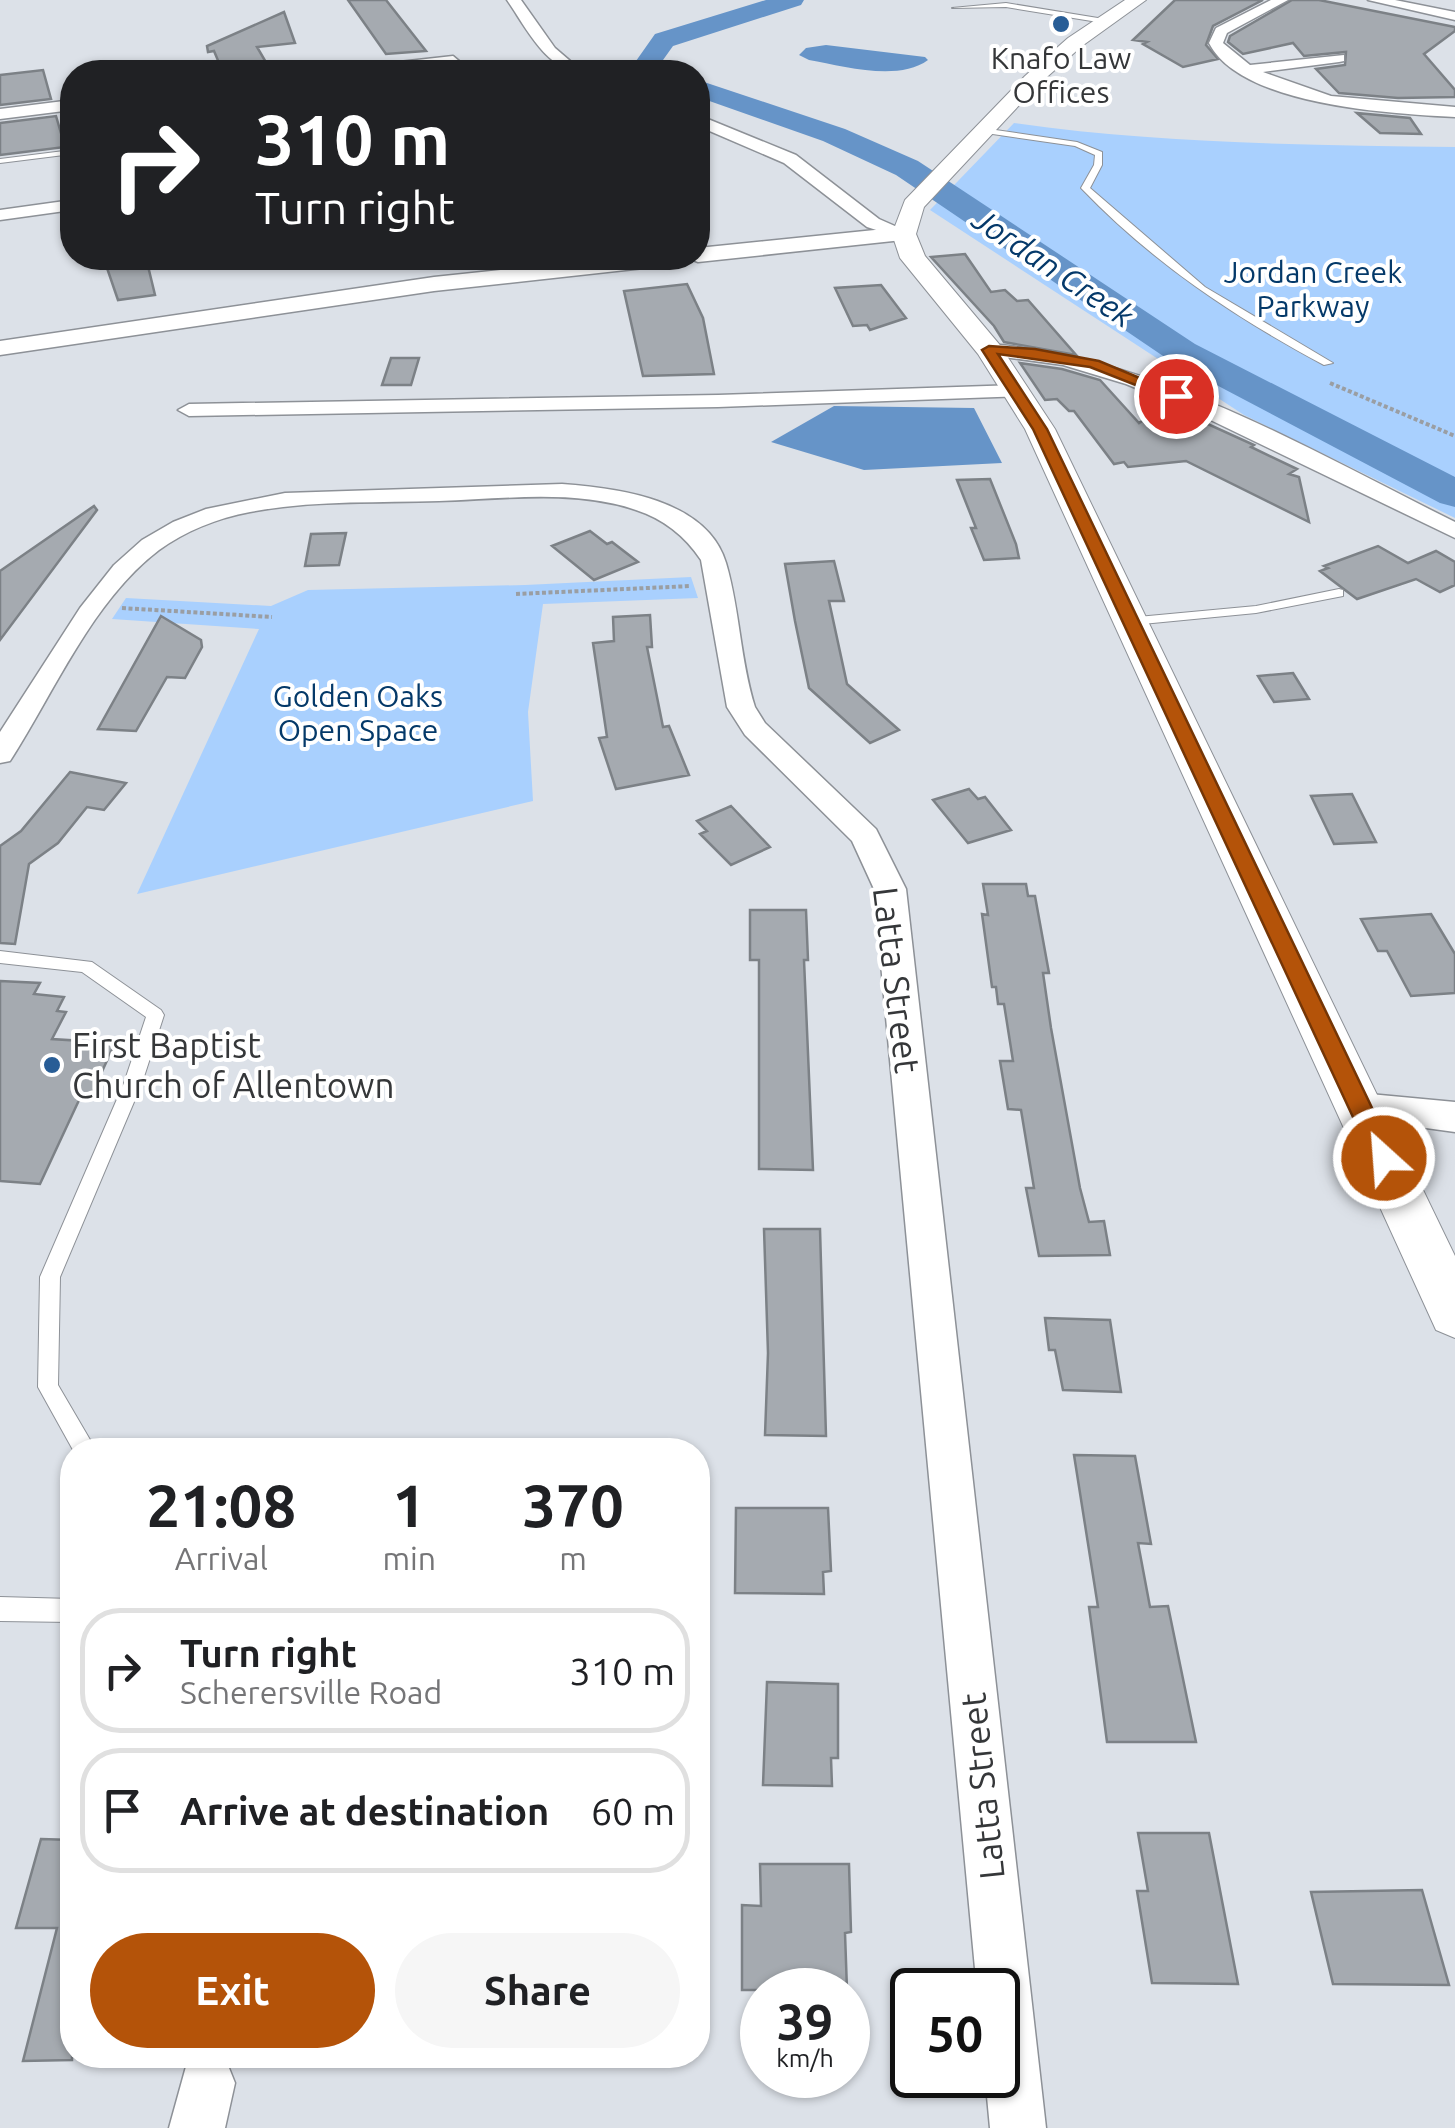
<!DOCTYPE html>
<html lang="en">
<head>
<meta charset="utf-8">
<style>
	:root { --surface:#fff; --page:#f6f6f6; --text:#202124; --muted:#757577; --line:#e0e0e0; --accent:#b45309 }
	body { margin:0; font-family:Ubuntu,sans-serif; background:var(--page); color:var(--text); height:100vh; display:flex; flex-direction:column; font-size:38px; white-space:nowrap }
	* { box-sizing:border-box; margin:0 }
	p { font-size:32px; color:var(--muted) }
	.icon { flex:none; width:55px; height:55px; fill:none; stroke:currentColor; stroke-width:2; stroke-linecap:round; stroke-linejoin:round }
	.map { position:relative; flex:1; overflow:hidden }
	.sheet { position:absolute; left:60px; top:1438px; width:650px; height:630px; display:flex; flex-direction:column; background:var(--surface); border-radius:40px; box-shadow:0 2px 8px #0004 }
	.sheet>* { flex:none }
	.guide { position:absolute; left:60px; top:60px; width:650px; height:210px; border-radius:40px; box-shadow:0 2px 8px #0004; background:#202124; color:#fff; overflow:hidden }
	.speed { position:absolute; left:740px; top:1968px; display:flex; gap:20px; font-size:50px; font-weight:700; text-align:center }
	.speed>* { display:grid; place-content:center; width:130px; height:130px; border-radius:50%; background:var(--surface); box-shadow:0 2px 8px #0004; line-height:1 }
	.speed small { font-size:25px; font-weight:400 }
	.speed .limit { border:5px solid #111; border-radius:15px; background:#fff; color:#111 }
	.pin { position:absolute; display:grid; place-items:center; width:85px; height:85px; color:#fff; margin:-42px; border:5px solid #fff; border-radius:50%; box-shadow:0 2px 10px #0007 }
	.me { position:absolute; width:110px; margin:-55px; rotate:334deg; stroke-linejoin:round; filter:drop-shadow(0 0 8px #0008) }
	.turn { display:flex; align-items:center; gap:35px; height:210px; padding:0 30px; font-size:45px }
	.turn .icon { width:130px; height:130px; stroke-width:2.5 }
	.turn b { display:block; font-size:70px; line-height:85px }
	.eta { display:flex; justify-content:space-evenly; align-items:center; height:170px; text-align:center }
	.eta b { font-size:60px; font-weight:600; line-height:70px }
	.cta { display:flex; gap:20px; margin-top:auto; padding:20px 30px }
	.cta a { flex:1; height:115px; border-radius:60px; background:var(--accent); color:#fff; font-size:40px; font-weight:600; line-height:115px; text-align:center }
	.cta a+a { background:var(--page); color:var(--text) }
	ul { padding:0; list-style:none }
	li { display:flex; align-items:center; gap:30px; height:125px; margin:0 20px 15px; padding:0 10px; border:5px solid var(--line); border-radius:40px }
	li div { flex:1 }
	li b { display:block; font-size:38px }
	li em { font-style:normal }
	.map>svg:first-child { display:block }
	.green { fill:#a9d0fe }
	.water { fill:#6694c8 }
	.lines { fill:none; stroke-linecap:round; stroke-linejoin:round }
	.river { fill:#6694c8; fill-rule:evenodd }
	.building { fill:#a5aab0; stroke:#7c8186; stroke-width:2.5 }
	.service-casing { stroke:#8d9197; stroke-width:2 }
	.minor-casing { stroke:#8d9197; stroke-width:3 }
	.tertiary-casing { stroke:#8d9197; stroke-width:3 }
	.secondary-casing { stroke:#8d9197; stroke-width:2 }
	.path { stroke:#9a9ea3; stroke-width:4; stroke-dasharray:4 2.5; stroke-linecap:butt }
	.service { fill:#fff; fill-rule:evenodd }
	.minor { fill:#fff; fill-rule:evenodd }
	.tertiary { fill:#fff; fill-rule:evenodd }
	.secondary { fill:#fff; fill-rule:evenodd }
	.route { fill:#b45309; stroke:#753606; stroke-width:2.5 }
	.poi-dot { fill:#285d96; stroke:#fff; stroke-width:4 }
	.labels { text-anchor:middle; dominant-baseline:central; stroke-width:8; stroke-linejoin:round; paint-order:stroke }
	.far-poi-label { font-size:30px; fill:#353739; stroke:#fff }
	.far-park-label { font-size:30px; fill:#043969; stroke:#fff }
	.far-water-label { font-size:32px; font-style:italic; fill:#05396a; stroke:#fff }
	.street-label { font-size:35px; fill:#353739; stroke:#fff }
	.poi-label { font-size:35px; fill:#353739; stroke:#fff; text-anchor:start }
</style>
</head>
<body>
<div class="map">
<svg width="1455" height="2128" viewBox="0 0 1455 2128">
	<rect width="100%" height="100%" fill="#dce1e8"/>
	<!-- green -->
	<path class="green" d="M1014,123C1160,144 1308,145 1455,147V518L1244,415L930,210Z
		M691,577L698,598L543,604L528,712L533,801L137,894L259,629L112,619L126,598L271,606L308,590L525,585Z"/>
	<!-- water -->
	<path class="water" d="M826,45L925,57L928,60C898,82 843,66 809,60L799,55L806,48Z
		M834,406L974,408L1002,463L864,470L771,442Z"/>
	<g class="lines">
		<!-- river -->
		<path class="river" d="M766,0H804L801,5L673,46L663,60L673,72H645L636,61L655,34Z
			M698,80L845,129L918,161L1195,344L1455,477V507L1440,503L1169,360L896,175L823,141L698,97Z"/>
	</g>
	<!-- building -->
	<path class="building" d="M348,0H386L426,51L386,54Z
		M1175,0H1263L1213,26L1206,45L1218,59L1183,67L1143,44L1147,42L1133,40Z
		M1292,0H1319L1455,27V31L1424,54L1455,90V97L1398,98L1339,93L1316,69L1345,65L1346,52L1304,56L1293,43L1243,54L1228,42L1230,36Z
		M284,12L295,43L257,47L267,64L222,70L214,51L208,52L207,46Z
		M43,70L51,99L0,105V75Z
		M1357,113L1410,118L1421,134L1380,133Z
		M56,116L65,147L0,155V123Z
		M965,254L991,292L1005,290L1017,301L1028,300L1076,355L1004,342L994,326L931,257Z
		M147,262L155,295L118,300L107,268Z
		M687,284L703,318L714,374L643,376L624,291Z
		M881,285L906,318L870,330L867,325L853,326L835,288Z
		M391,358H419L411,385H382Z
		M1020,363L1062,369L1100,380L1139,423L1166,405L1254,445L1251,447L1297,469L1289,474L1299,477L1309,522L1186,461L1128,467L1124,462L1114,464L1074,411H1069L1057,399L1045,400Z
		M990,479L1016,544L1019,558L984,560L971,528H976L957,480Z
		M94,506L97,510L0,640V571Z
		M590,531L607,544L612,542L638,562L594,580L552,546Z
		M346,533L339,565L305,566L311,534Z
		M1378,546L1408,563L1436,551L1455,562V585L1440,592L1416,579L1357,599L1320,571L1328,568L1324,566Z
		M834,561L844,601H829L847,684L899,730L870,743L809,688L795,621L785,564Z
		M650,615L652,647H647L663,727L669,726L689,775L616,789L599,738L607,737L593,643L614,641L613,617Z
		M161,616L201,640L202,647L185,678L167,677L136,731L98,729Z
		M1293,673L1309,699L1274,702L1258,676Z
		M70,772L126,783L104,810L87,807L58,843L29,864L15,944L0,943V846L21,831Z
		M969,789L978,799L985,797L1011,830L968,843L933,800Z
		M1352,794L1376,842L1334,844L1311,796Z
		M731,806L770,847L731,865L700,834L707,831L697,821Z
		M983,884H1026L1028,896H1035L1049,973H1043L1051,1028L1080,1188L1089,1222L1104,1221L1110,1255L1039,1256L1026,1188H1034L1021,1110L1008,1109L1000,1061H1013L1004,1004H998L996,987H992L982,914L988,915Z
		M750,910H806L808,960H804L813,1170L759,1169V960H750Z
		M1431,914L1455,954V993L1411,996L1387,951H1378L1361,919Z
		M0,981L40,983L34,994L64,997L57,1011L66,1012L52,1039L115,1043L90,1098H80L40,1184L0,1181Z
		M764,1229H820L826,1436L765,1435L768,1353Z
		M1045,1318L1110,1320L1121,1392L1063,1390L1055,1350H1049Z
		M1074,1455L1135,1456L1151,1544L1138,1543L1150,1607L1168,1606L1196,1742H1107L1089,1607H1098Z
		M736,1508H828L831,1571L823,1572L824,1594L735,1593Z
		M767,1682L838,1684V1758H831L832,1786L763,1785Z
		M1138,1833H1209L1238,1984L1152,1983L1137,1891H1148Z
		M41,1839L72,1840V2060L23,2061L57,1928H16Z
		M760,1864H849L851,1932L845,1933L847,1990H742V1905L761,1906Z
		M1422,1890L1449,1985L1333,1984L1311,1892Z"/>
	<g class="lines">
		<!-- service casing -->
		<g class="service-casing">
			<path id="service" d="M1006,3L1104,19L1107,21L1104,23L1006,7L952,8Z
				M982,128L1077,142L1102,152V165L1090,188L1205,287L1333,363L1324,365C1234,317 1152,262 1081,188L1094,165L1095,155L1075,146L979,132Z
				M72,150V154L0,163V159Z
				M1339,589L1343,590V596L1256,613L1132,625L1126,621L1127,618L1256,606Z
				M0,951L92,962L161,1010L164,1015L142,1083L60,1277L58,1385L96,1450H73L38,1387L40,1277L124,1083L146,1017L82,972L0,963Z
				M0,1597L72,1599V1622L0,1621Z"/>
		</g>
		<!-- minor casing -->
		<g class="minor-casing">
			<path id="minor" d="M507,0H521L555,48L583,72C547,72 526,27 507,0Z
				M1271,0H1288L1227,33L1223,43L1250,65L1344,55V61L1339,62L1263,72L1331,96L1455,107V117C1393,114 1241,106 1209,43L1216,28Z
				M1368,0H1395L1455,12V20Z
				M453,56L472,72H457L450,65L380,72H338L345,68Z
				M72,100V110L0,119V109Z
				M698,115L796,155L879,219L913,234L904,239L867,227L784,163L698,126Z
				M72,200V210L0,220V210Z
				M989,344C1156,357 1307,449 1455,522V538L1194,412L1126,384L1063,365L982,354L979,350Z
				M1017,385L1028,391L1025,396L718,407L189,416L178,410L189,404L718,395Z
				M562,484C617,488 707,499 726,563C740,610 740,660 755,707L765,723L876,829L906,889L1046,2128H990L985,2075H998V1990H977L874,889L852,841L745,735L727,707L701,560C685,536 664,519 636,510C575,489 503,499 439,501C377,503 312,500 250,512C218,518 185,531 159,550C92,601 55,691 10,761L0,763V732L80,608L114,565L142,540L173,522L206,509L285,493Z
				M1359,1093L1455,1102V1132L1346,1117L1341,1107L1346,1097Z
				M207,2055L227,2063L235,2083L225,2128H169L187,2063Z"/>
		</g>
		<!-- tertiary casing -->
		<g class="tertiary-casing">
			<path id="tertiary" d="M904,227L912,229L915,234L912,239L698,262L688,258H698V248Z
				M614,258H682L671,265L434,291L0,355V341L434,277Z"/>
		</g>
		<!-- secondary casing -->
		<g class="secondary-casing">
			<path id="secondary" d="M1125,0H1146L1082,46L1039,84L924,207L916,234L925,256L999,344L1055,429L1455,1256V1338L1436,1330L1025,429L978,354L900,258L892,234L905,200L1025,76L1068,38Z"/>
		</g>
		<!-- path -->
		<path class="path" d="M1330,383L1455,436
			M516,594L691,586
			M122,608L272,617"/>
		<!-- service -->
		<use href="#service" class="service"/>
		<!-- minor -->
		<use href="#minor" class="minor"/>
		<!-- tertiary -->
		<use href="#tertiary" class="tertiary"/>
		<!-- secondary -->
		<use href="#secondary" class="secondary"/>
	</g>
	<!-- route -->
	<path class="route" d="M989,346L1035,349L1099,361L1183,396L1171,399L1090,367L998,354L1047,429L1396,1158L1393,1165H1376L1372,1158L1033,429L982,350Z"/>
	<!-- markers -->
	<g class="poi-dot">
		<circle cx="1061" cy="24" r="10"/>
		<circle cx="52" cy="1065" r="10"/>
	</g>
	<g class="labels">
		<!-- far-poi labels -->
		<g class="far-poi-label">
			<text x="1061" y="58">Knafo Law<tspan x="1061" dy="34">Offices</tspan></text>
		</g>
		<!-- far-park labels -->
		<g class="far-park-label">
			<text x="1313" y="272">Jordan Creek<tspan x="1313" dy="34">Parkway</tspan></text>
			<text x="358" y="696">Golden Oaks<tspan x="358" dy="34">Open Space</tspan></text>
		</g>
		<!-- far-water labels -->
		<g class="far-water-label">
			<text transform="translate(1054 267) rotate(34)">Jordan Creek</text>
		</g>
		<!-- street labels -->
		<g class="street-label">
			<text transform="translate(897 980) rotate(83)">Latta Street</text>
			<text transform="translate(982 1786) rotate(-96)">Latta Street</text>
		</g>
		<!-- poi labels -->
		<g class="poi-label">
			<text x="72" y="1045">First Baptist<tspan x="72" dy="40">Church of Allentown</tspan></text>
		</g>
	</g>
</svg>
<div class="speed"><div>39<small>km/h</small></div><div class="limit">50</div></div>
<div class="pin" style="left:1176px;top:396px;background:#d93025"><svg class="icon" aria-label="arrive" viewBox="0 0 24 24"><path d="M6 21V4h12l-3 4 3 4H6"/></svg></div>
<svg class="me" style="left:1384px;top:1158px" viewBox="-20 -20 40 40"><circle r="17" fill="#b45309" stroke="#fff" stroke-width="3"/><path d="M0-11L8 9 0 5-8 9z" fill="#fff"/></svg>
<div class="guide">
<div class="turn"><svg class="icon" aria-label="right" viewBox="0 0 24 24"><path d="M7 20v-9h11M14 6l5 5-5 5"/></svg><div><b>310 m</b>Turn right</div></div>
</div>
<section class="sheet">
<div class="eta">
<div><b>21:08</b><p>Arrival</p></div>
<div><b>1</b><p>min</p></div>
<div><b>370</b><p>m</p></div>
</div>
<ul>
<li><svg class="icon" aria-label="right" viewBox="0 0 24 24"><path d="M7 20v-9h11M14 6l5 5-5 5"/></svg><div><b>Turn right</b><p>Scherersville Road</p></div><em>310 m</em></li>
<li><svg class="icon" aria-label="arrive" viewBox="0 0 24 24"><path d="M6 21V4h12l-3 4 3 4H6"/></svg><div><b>Arrive at destination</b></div><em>60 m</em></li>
</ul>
<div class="cta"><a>Exit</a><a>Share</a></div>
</section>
</div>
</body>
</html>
